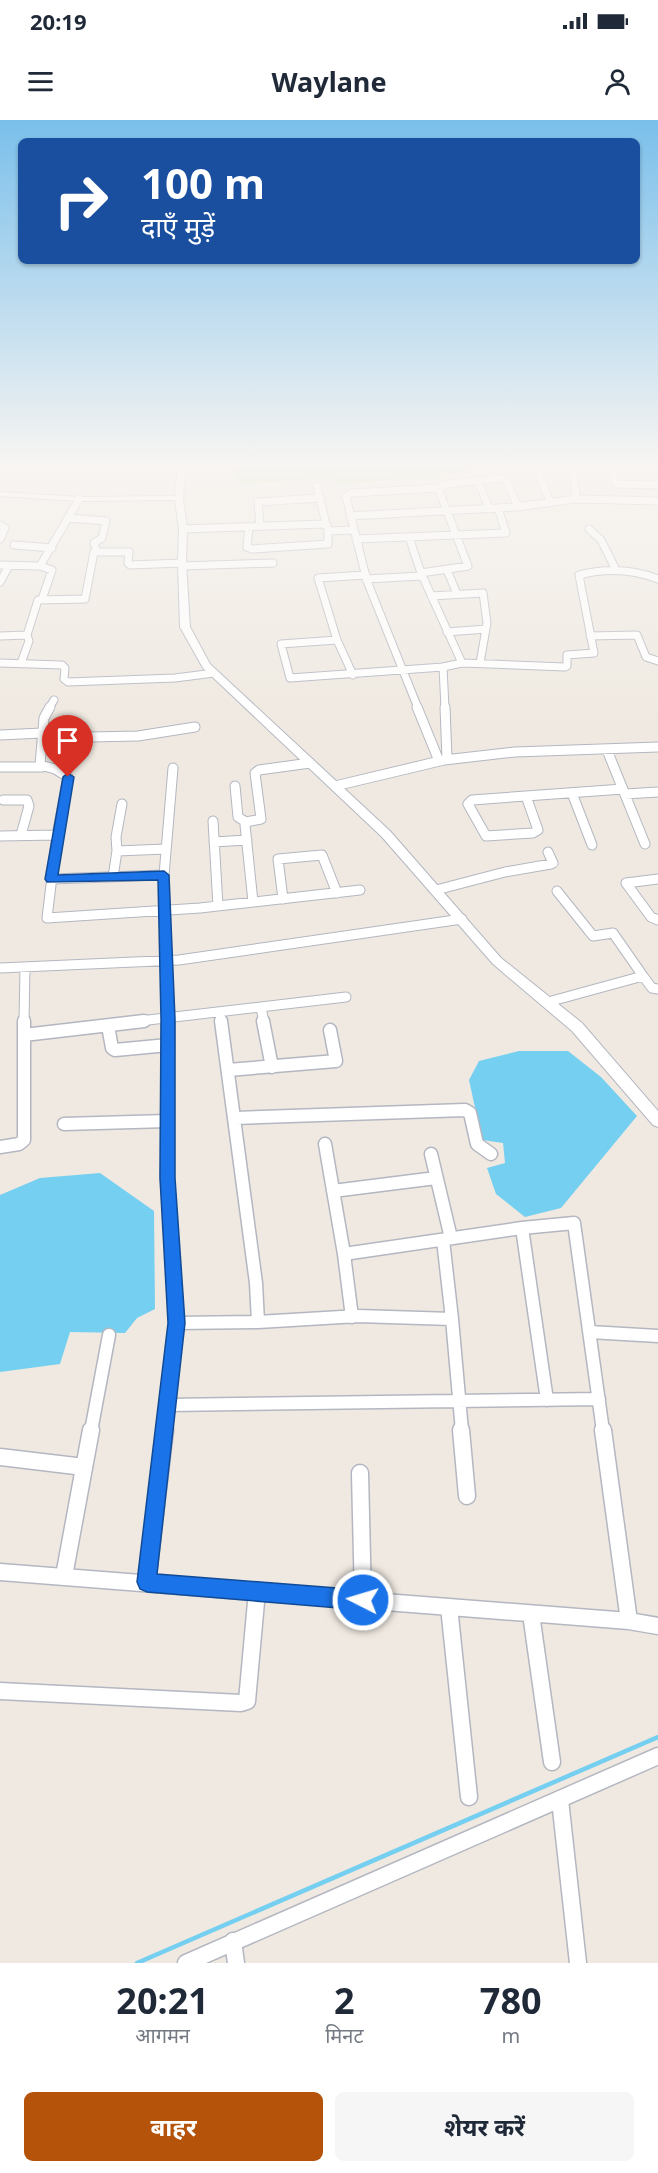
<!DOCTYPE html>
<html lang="hi">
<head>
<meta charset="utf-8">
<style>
	:root { --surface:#fff; --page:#f6f6f7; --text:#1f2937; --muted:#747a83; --accent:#b45309 }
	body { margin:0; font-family:"Noto Sans","Noto Sans Devanagari",sans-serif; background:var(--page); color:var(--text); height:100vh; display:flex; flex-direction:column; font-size:22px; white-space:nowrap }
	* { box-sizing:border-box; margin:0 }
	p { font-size:20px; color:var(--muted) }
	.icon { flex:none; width:33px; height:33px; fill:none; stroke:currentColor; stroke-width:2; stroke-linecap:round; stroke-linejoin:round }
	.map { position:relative; height:1843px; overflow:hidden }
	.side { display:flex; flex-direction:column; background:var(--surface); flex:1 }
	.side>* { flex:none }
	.guide { position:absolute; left:18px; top:18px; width:622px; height:126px; border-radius:9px; box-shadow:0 2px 4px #0004; background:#1a4fa0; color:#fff; overflow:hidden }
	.pin { position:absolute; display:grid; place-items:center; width:51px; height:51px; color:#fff; margin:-62px -26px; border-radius:50% 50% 50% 0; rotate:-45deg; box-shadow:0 0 6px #0007 }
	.pin .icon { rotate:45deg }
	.me { position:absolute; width:66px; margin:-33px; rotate:275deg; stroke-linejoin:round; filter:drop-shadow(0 0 4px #0008) }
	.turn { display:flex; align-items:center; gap:21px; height:126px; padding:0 24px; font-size:27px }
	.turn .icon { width:78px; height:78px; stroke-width:2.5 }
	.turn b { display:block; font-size:42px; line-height:51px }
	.eta { display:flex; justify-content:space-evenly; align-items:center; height:102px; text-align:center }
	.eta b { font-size:36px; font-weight:700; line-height:42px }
	.button { display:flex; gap:12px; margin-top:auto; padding:12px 24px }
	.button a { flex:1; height:69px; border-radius:9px; background:var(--accent); color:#fff; font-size:24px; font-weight:700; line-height:69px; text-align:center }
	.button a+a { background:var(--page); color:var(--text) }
	.status { display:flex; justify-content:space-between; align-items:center; height:42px; padding:0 30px; background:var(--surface); direction:ltr }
	.status svg { height:16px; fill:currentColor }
	header { display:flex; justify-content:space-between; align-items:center; height:78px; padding:0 24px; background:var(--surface); font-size:27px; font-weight:700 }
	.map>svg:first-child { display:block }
	.green { fill:#b6e59e }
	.water { fill:#75cff0 }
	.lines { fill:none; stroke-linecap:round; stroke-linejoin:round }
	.stream { stroke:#75cff0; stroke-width:4.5 }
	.minor-far3-casing { stroke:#b4b7c1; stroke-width:9 }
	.minor-far2-casing { stroke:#b4b7c1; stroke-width:11 }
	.minor-far1-casing { stroke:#b4b7c1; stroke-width:15 }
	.minor-casing { stroke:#b4b7c1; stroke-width:19 }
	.tertiary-casing { stroke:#b4b7c1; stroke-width:2 }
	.minor-far3 { stroke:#fff; stroke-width:7 }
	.minor-far2 { stroke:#fff; stroke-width:9 }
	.minor-far1 { stroke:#fff; stroke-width:12 }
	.minor { stroke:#fff; stroke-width:16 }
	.tertiary { fill:#fff; fill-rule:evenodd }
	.route { fill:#1a73e8; stroke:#114b97; stroke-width:1.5 }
</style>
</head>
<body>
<div class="status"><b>20:19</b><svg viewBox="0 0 49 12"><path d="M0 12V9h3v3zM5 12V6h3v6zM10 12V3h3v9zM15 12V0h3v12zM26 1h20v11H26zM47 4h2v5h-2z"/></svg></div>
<header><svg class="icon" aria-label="menu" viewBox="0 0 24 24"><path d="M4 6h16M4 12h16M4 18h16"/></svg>Waylane<svg class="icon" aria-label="person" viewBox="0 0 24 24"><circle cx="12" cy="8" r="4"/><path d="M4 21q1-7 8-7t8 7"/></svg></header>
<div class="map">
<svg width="658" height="1843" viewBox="0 0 658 1843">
	<rect width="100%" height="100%" fill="#efe9e1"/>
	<!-- green -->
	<path class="green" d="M245,346H478L457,354L339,365L333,358L242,364L231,350Z"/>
	<!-- water -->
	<path class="water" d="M519,931H568L601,957L637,996L561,1088L525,1097L496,1074L487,1048L505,1043L503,1023L482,1020L469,960L479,941Z
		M100,1053L154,1091L155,1189L137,1198L125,1213L70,1212L60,1244L0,1252V1075L40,1058Z"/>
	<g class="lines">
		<!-- stream -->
		<path class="stream" d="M137,1843L658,1617"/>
		<!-- minor-far3 casing -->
		<g class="minor-far3-casing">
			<path id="minor-far3" d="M611,346L616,364L658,365
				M611,348L654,347
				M538,353L550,381
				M478,360L489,389
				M317,366L326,404
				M438,368L468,446L421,453L462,543L443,547L445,588
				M576,379L658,381
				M350,396L516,387L576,379L573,346
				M69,398L106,401L102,418L94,423L97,432
				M0,405L5,408L0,419
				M260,406L258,382L320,378
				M249,407L247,427L252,429L328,424V411
				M183,409L323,404L327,405L328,411L353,410
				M589,409L601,420L616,450
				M409,417L421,453
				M356,419L506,413L498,388
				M14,425L52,428
				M0,445L40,446L79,379
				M40,446L52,450L42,479
				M182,446L273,443
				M447,450L457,474
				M366,459L422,456
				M0,462L9,446
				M431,476L483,473L487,503L480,543
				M447,512L486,509
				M0,516L27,515L38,480L85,479L94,432H129L128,443L130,445L182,443
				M590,516L637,515L646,537L658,541
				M337,520L281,524L290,558L443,547
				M0,543L62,545L65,548L64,559L68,562L175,558L214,553
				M21,543L29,521L27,515
				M462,543L565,547L567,546V535L594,533L579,455C606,448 632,449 658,459
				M353,555L337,520L318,458L366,455
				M49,588L54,580
				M418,588L367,461L346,377L351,373L438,368L448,364L502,358L506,360L518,387"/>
		</g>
		<!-- minor-far2 casing -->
		<g class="minor-far2-casing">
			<path id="minor-far2" d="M50,587L44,598L40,645L55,649L68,657L57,715L47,798L200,788L360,770
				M417,587L439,641
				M445,587L447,639
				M0,615L42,613
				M42,618L138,616L195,607
				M607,630L645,724
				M0,647H42
				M235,666L238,697L246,702
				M335,666L444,640L515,632L658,627
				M572,673L592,725
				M625,674L658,672
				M526,676L538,710L533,713L486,716L468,684L472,680Z
				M526,676L623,669
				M3,680H27L29,686L21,715
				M213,701L218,786
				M0,716L57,715
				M214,722L247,720
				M117,731L116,717L122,684
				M113,757L117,731L166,729
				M51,759L164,755
				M658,759L626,763L651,797L658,800
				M436,770L505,752L551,744L553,743L548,732
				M557,771L593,816L613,813L643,856
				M283,779L278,739L322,735L337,773
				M253,782L245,705L246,702L261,699L255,653L259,650L310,643
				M0,848L179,840L462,799
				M548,882L643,856L652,868L658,869
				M261,888L264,902
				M220,893L221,902
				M24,902L25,847
				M131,902L346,877
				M168,902L164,755L173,648"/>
		</g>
		<!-- minor-far1 casing -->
		<g class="minor-far1-casing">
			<path id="minor-far1" d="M221,901L256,1163L258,1202
				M263,901L272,947
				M108,906L112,928L115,930L168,925
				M24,915V901
				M228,950L336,941L330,910
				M235,998L465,990L470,993L477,1024L491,1034
				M64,1004L167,1001
				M325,1024L344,1134
				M0,1027L19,1024L24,1020V915L144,901
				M431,1034L451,1118
				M333,1071L436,1058
				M522,1108L547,1280
				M443,1120L452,1199
				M352,1197L344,1134L522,1108L574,1103L603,1311
				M177,1203L258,1202L358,1196L452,1199L462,1311
				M590,1212L658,1216
				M167,1285L599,1279
				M91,1311L109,1215
				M164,1311L177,1203L167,1058L168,901"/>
		</g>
		<!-- minor casing -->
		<g class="minor-casing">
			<path id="minor" d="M461,1310L467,1376
				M603,1310L629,1501
				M0,1337L84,1347
				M360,1353L363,1480
				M0,1452L629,1501L658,1506
				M64,1456L91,1310
				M147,1462L165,1310
				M449,1487L469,1677
				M531,1494L552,1642
				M0,1571L241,1583L247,1581L257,1471
				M560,1680L578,1843
				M233,1821L236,1843
				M186,1843L658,1636"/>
		</g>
		<!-- tertiary casing -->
		<g class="tertiary-casing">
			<path id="tertiary" d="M178,346H186L183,378L187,409L186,443L190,507L210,544L390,711L501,838L582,903L658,991V1007L653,1005L572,911L493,844L382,717L203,548L180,507L178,443L179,409L175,380L79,381L0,376V372L79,377L175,376Z"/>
		</g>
		<!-- minor-far3 -->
		<use href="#minor-far3" class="minor-far3"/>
		<!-- minor-far2 -->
		<use href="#minor-far2" class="minor-far2"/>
		<!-- minor-far1 -->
		<use href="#minor-far1" class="minor-far1"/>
		<!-- minor -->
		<use href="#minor" class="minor"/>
		<!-- tertiary -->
		<use href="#tertiary" class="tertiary"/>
	</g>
	<!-- sky -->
	<linearGradient id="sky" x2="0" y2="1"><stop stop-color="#7abfeb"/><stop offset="0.57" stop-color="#f8f5f2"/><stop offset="1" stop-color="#f8f5f2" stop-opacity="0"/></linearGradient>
	<rect width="658" height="605" fill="url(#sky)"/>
	<!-- route -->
	<path class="route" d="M68,653L74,657L58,755L164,751L169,755L175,899V1058L185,1203L157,1454L363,1470L370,1473L373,1480L370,1487L363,1490L147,1472L140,1469L137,1462L168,1203L160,1058L161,899L158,760L47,762L45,759L63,657Z"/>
</svg>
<div class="pin" style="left:68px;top:657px;background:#d93025"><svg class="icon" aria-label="arrive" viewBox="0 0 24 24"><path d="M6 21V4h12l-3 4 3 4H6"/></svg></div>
<svg class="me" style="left:363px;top:1480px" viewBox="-20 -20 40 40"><circle r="17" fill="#1a73e8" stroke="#fff" stroke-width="3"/><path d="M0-11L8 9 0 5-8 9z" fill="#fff"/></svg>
<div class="guide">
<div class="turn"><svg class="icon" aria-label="right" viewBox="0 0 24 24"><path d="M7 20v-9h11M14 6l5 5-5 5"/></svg><div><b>100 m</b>दाएँ मुड़ें</div></div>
</div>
</div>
<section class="side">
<div class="eta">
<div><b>20:21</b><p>आगमन</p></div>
<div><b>2</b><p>मिनट</p></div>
<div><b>780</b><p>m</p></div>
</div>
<div class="button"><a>बाहर</a><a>शेयर करें</a></div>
</section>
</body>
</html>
